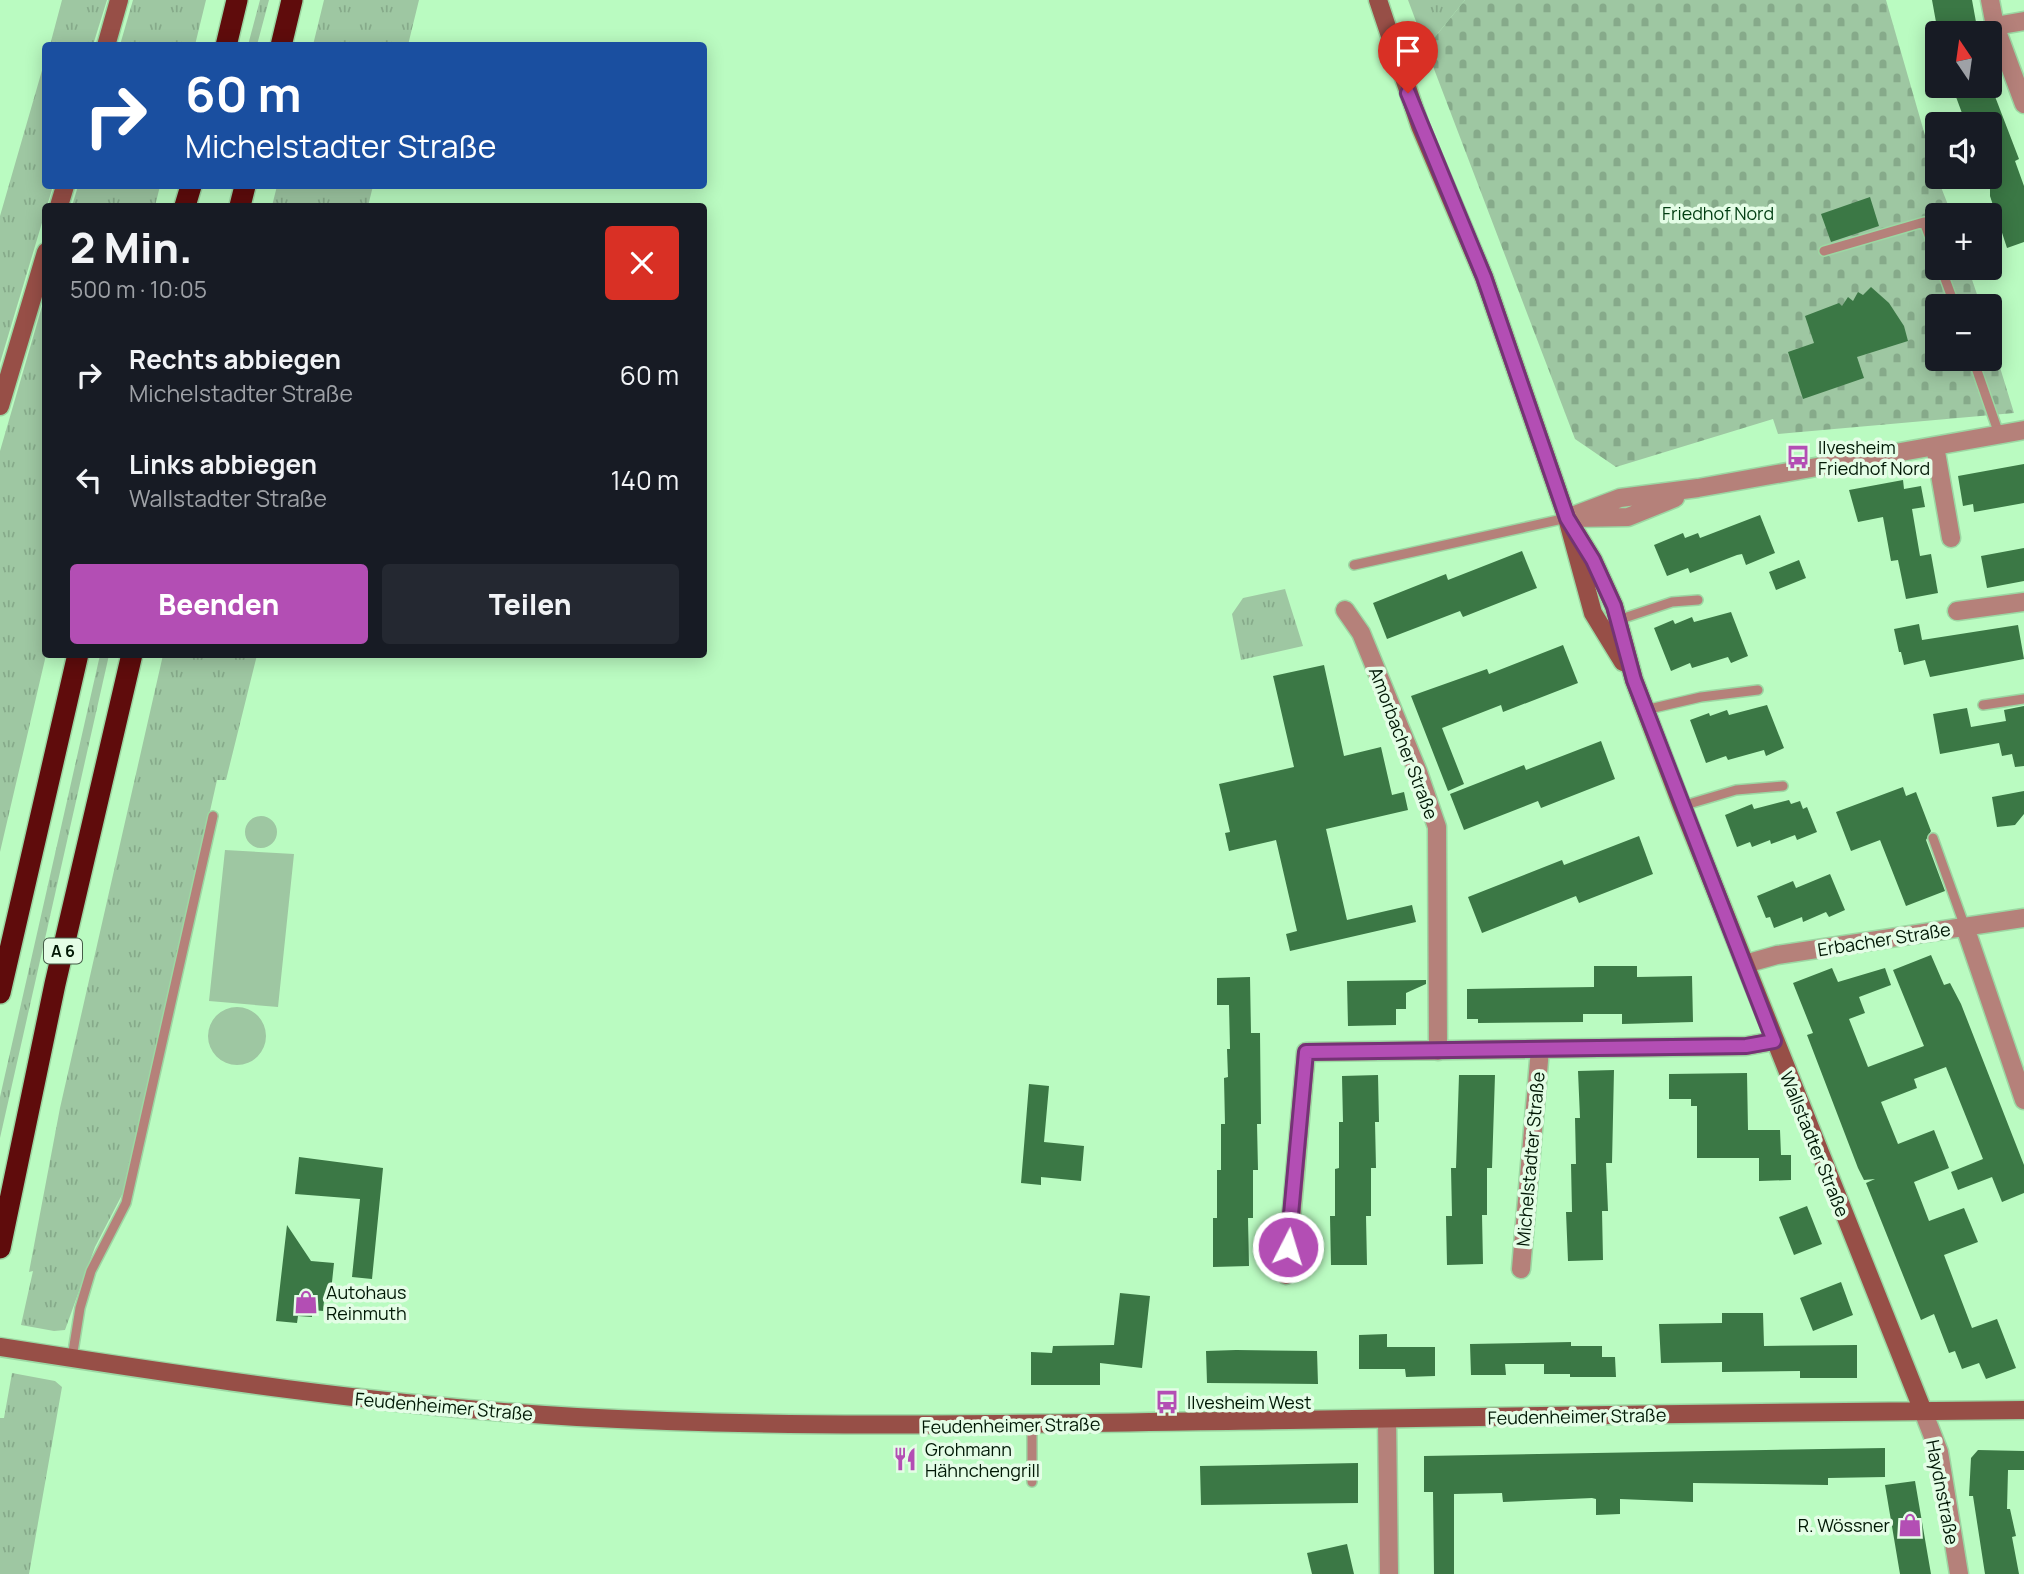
<!DOCTYPE html>
<html lang="de">
<head>
<meta charset="utf-8">
<style>
	:root { --surface:#171b24; --page:#242831; --text:#f1f3f6; --muted:#9ea1a6; --accent:#b34eb4 }
	body { margin:0; font-family:Manrope,sans-serif; background:var(--page); color:var(--text); height:100vh; display:flex; flex-direction:column; font-size:26px; white-space:nowrap }
	* { box-sizing:border-box; margin:0 }
	p { font-size:23px; color:var(--muted) }
	.icon { flex:none; width:38px; height:38px; fill:none; stroke:currentColor; stroke-width:2; stroke-linecap:round; stroke-linejoin:round }
	.map { position:relative; flex:1; overflow:hidden }
	.sheet { position:absolute; left:42px; top:203px; width:665px; height:455px; display:flex; flex-direction:column; background:var(--surface); border-radius:7px; box-shadow:0 4px 18px #0003 }
	.sheet>* { flex:none }
	.hud { position:absolute; left:42px; top:42px; width:665px; height:147px; border-radius:7px; box-shadow:0 4px 18px #0003; background:#1a4fa0; color:#fff; overflow:hidden }
	.needle { width:46px; rotate:347deg }
	.buttons { position:absolute; left:1925px; top:21px; display:grid; gap:14px }
	.buttons a { display:grid; place-items:center; width:77px; height:77px; border-radius:7px; background:var(--surface); box-shadow:0 4px 18px #0003; font-size:35px }
	.pin { position:absolute; display:grid; place-items:center; width:60px; height:60px; color:#fff; margin:-72px -30px; border-radius:50% 50% 50% 0; rotate:-45deg; box-shadow:0 0 7px #0007 }
	.pin .icon { rotate:45deg }
	.me { position:absolute; width:77px; margin:-38px; rotate:5deg; stroke-linejoin:round; filter:drop-shadow(0 0 5px #0008) }
	.turn { display:flex; align-items:center; gap:24px; height:147px; padding:0 28px; font-size:32px }
	.turn .icon { width:91px; height:91px; stroke-width:2.5 }
	.turn b { display:block; font-size:49px; line-height:60px }
	.round { display:grid; place-items:center; flex:none; width:74px; height:74px; border-radius:7px; background:var(--page) }
	.overview { display:flex; align-items:center; justify-content:space-between; height:119px; padding:0 28px }
	h1 { font-size:42px; font-weight:800; line-height:52px }
	.action { display:flex; gap:14px; margin-top:auto; padding:14px 28px }
	.action a { flex:1; height:80px; border-radius:7px; background:var(--accent); color:#fff; font-size:28px; font-weight:800; line-height:80px; text-align:center }
	.action a+a { background:var(--page); color:var(--text) }
	ul { padding:0; list-style:none }
	li { display:flex; align-items:center; gap:21px; height:105px; padding:0 28px }
	li div { flex:1 }
	li b { display:block; font-size:26px }
	li em { font-style:normal }
	.map>svg:first-child { display:block }
	.grass { fill:url(#grass-tufts) }
	.cemetery { fill:url(#cemetery-stones) }
	.pitch { fill:#9ec7a2 }
	.building { fill:#3b7845 }
	.lines { fill:none; stroke-linecap:round; stroke-linejoin:round }
	.lane-casing { stroke:#9cd7a3; stroke-width:12 }
	.street-casing { stroke:#9cd7a3; stroke-width:21 }
	.secondary-casing { stroke:#9cd7a3; stroke-width:21 }
	.highway-casing { stroke:#9cd7a3; stroke-width:24 }
	.lane { stroke:#b5817a; stroke-width:9 }
	.street { stroke:#b5817a; stroke-width:18 }
	.secondary { stroke:#974f47; stroke-width:18 }
	.highway { stroke:#5f0c0c; stroke-width:21 }
	.route-casing { stroke:#743375; stroke-width:18 }
	.route { stroke:#b34eb4; stroke-width:12 }
	.labels { text-anchor:middle; dominant-baseline:central; stroke-width:7; stroke-linejoin:round; paint-order:stroke }
	.shield { fill:#e4fde6; stroke:#455d48; stroke-width:2 }
	.shield-label { font-size:16px; font-weight:bold; fill:#011805 }
	.park-label { font-size:18px; fill:#013d12; stroke:#e4fde6 }
	.poi-label { font-size:18px; fill:#011805; stroke:#e4fde6; text-anchor:start }
	.street-label { font-size:18px; fill:#011805; stroke:#e4fde6 }
</style>
</head>
<body>
<div class="map">
<svg width="2024" height="1574" viewBox="0 0 2024 1574">
	<defs>
		<pattern id="grass-tufts" width="24" height="20" patternUnits="userSpaceOnUse" patternTransform="scale(1.75)"><rect width="24" height="20" fill="#9ec7a2"/><path d="M3 7l-1-3M5 7V3M7 7l1-3M15 17l-1-3M17 17v-4M19 17l1-3" fill="none" stroke="#86aa8a"/></pattern>
		<pattern id="cemetery-stones" width="16" height="16" patternUnits="userSpaceOnUse" patternTransform="scale(1.75)"><rect width="16" height="16" fill="#9ec7a2"/><path d="M2 7V4a2 2 0 0 1 4 0v3zM10 15v-3a2 2 0 0 1 4 0v3z" fill="#86aa8a"/></pattern>
	</defs>
	<rect width="100%" height="100%" fill="#bafbc1"/>
	<!-- grass -->
	<path class="grass" d="M62,0H107L93,45H50Z
		M133,0H206L195,45H120Z
		M260,0H269L257,45H248Z
		M324,0H419L408,45H313Z
		M1408,0H1465L1426,48Z
		M45,60L46,186H53L0,363V216Z
		M78,186H160L155,206H72Z
		M277,186H373L368,206H272Z
		M45,296L46,655L0,852V451Z
		M1285,589L1303,646L1241,660L1232,614L1243,598Z
		M100,655H109L0,1138V1097Z
		M163,655H257L226,780H217L125,1189L95,1247L65,1330L54,1331L21,1325L33,1271L29,1272L60,1108Z
		M12,1373L55,1381L62,1387L29,1574H0V1418H4Z"/>
	<!-- cemetery -->
	<path class="cemetery" d="M1465,0H1886L1937,177L1952,215H1937V268H1968L1981,306H1937V359H1990V335L2014,413L1778,434L1773,419L1616,467L1575,439L1426,48Z"/>
	<!-- pitch -->
	<path class="pitch" d="M245 832a16 16 0 1 1 32 0a16 16 0 1 1-32 0Z
		M225,850L294,854L278,1007L209,1001Z
		M208 1036a29 29 0 1 1 58 0a29 29 0 1 1-58 0Z"/>
	<!-- building -->
	<path class="building" d="M1932,0H1972L1978,33H1938Z
		M1952,86H1991L2019,159L2015,161L2024,186V242L2007,248L1990,196V124H1966Z
		M1870,197L1879,226L1831,242L1821,214Z
		M1871,287L1889,303L1904,326L1908,341L1857,357L1864,378L1803,399L1788,352L1814,343L1805,316L1839,303L1842,306L1848,297L1853,301L1858,292L1863,295Z
		M2024,464V503L1974,512L1973,504L1963,506L1958,476Z
		M1903,480L1904,489L1921,486L1925,507L1912,509L1920,556L1931,554L1938,593L1906,599L1898,560L1891,561L1883,517L1858,522L1849,490Z
		M1760,515L1775,553L1746,565L1742,554L1737,555L1690,573L1688,568L1667,576L1654,545L1683,533L1685,538L1698,533L1700,538Z
		M2024,548V581L1987,588L1981,556Z
		M1522,551L1537,588L1463,617L1460,611L1387,639L1373,603L1446,574L1448,580Z
		M1799,560L1806,578L1776,590L1769,572Z
		M1731,612L1748,656L1731,663L1728,657L1692,668L1690,663L1671,671L1654,628L1673,620L1675,624L1692,617L1694,622Z
		M1919,624L1922,640L2018,625L2024,659L1930,677L1925,660L1904,665L1901,652H1899L1894,629Z
		M1563,645L1578,683L1503,712L1501,705L1442,728L1464,784L1448,791L1411,696L1487,669L1489,674Z
		M1324,665L1344,756L1381,747L1392,795L1404,792L1408,810L1326,829L1347,920L1412,905L1416,922L1290,951L1286,934L1297,931L1276,840L1229,851L1225,833L1230,832L1219,784L1294,767L1273,676Z
		M1767,705L1784,748L1766,756L1764,750L1728,760L1726,756L1706,763L1690,720L1709,713L1710,716L1727,710L1729,715Z
		M2024,706V766L2015,767L2012,754L2002,756L1999,743L1940,754L1933,714L1967,708L1971,727L2006,721L2004,710Z
		M1601,741L1615,779L1541,808L1538,801L1464,830L1450,794L1524,765L1526,770Z
		M1903,787L1906,796L1916,792L1931,831L1926,840L1945,891L1906,906L1880,840L1851,851L1836,812Z
		M2024,791V814L2015,825L1997,827L1992,797Z
		M1789,800L1791,804L1800,801L1803,809L1807,807L1817,832L1797,840L1795,835L1771,844L1770,840L1752,847L1750,842L1737,847L1725,815L1752,804L1754,809Z
		M1639,836L1653,874L1579,903L1576,896L1482,933L1468,897L1562,860L1564,865Z
		M1830,874L1845,910L1829,917L1826,912L1803,922L1802,917L1774,928L1770,917L1766,918L1757,896L1793,881L1796,888Z
		M1931,955L1944,985L1950,983L1961,1004L2013,1137L2024,1165V1193L2002,1202L1992,1177L1958,1190L1951,1172L1983,1159L1946,1067L1914,1079L1917,1088L1881,1102L1898,1144L1934,1130L1949,1168L1914,1182L1929,1221L1964,1208L1978,1242L1944,1255L1972,1328L1997,1319L2016,1368L1986,1379L1979,1363L1962,1369L1955,1351L1949,1353L1934,1314L1921,1320L1866,1183L1875,1179L1864,1180L1858,1168L1807,1035L1813,1033L1793,983L1832,968L1838,982L1885,968L1891,985L1859,997L1865,1013L1849,1019L1868,1067L1924,1046L1893,970Z
		M1594,966H1637V977L1692,976L1693,1022L1622,1024V1014H1583V1022L1478,1023V1019H1467V989L1594,987Z
		M1250,977L1251,1033H1260L1261,1124H1257L1258,1170H1253V1218H1248L1249,1266L1213,1267V1218H1217V1170H1221V1124H1225L1224,1078L1228,1077L1227,1049H1230L1229,1005H1217V978Z
		M1426,980V984L1406,993V1009H1396V1025L1348,1026L1347,981Z
		M1614,1070L1612,1163H1606L1608,1211H1602L1603,1260L1568,1261L1566,1212H1572L1571,1164H1576L1575,1118H1580L1578,1071Z
		M1747,1073L1748,1130H1780L1781,1155H1791V1180L1759,1181V1158H1697V1106H1691V1099H1669V1074Z
		M1378,1075L1379,1122H1375L1376,1168H1371V1216H1366L1367,1265H1331L1330,1216H1335V1169L1339,1168V1122H1343L1342,1076Z
		M1459,1075H1495L1492,1168H1487V1215H1482L1483,1264L1447,1265L1446,1216H1452L1451,1168H1456Z
		M1029,1084L1049,1086L1044,1142L1084,1146L1081,1181L1041,1177V1185L1021,1183Z
		M299,1157L383,1168L372,1279L352,1277L360,1199L295,1194Z
		M1807,1206L1822,1244L1794,1255L1779,1217Z
		M287,1225L311,1261L334,1263L330,1301H324L323,1311L312,1310V1317L298,1316L297,1323L276,1321Z
		M1841,1282L1853,1315L1813,1331L1800,1298Z
		M1120,1293L1150,1296L1142,1368L1100,1363V1385H1031V1352L1052,1353L1053,1346L1114,1345Z
		M1722,1313H1763L1764,1346L1857,1345V1378H1800V1371L1722,1372V1362L1661,1363L1659,1324L1722,1323Z
		M1387,1334V1347H1435V1376L1406,1377L1405,1369H1359V1335Z
		M1571,1342V1346H1602V1357H1615L1616,1377H1570V1374H1544V1364H1505L1506,1375H1471L1470,1344Z
		M1236,1350L1317,1351L1318,1384L1207,1383L1206,1351Z
		M1885,1448V1477L1828,1478V1485L1693,1483V1502L1620,1499V1514L1596,1515V1499L1592,1498L1503,1502L1502,1493L1454,1494V1574H1434L1433,1492H1424V1456Z
		M1978,1450L2024,1451V1470H2008L2007,1509H2010L2016,1536L2012,1537L2019,1574H1985L1973,1496H1969L1971,1458Z
		M1358,1463V1503L1201,1505L1200,1466Z
		M1915,1481L1927,1551L1931,1574H1900L1885,1485Z
		M1347,1544L1354,1574H1312L1307,1553Z"/>
	<g class="lines">
		<!-- lane casing -->
		<g class="lane-casing">
			<path id="lane" d="M1824,251L1924,222L1937,257
				M1941,268L1955,306
				M1973,359L1999,434
				M1354,565L1567,518
				M1618,620L1672,602L1698,600
				M1983,705L2024,699
				M1645,710L1701,697L1758,690
				M1682,806L1736,790L1783,786
				M1933,838L1965,927
				M72,1358L80,1308L91,1271L126,1203L213,816
				M1032,1482V1425"/>
		</g>
		<!-- street casing -->
		<g class="street-casing">
			<path id="street" d="M1990,0L1995,26
				M2024,21L1995,26L2024,104
				M1935,446L1951,538
				M1567,518L1620,498L1698,488L2024,430
				M1574,518L1628,517L1675,498
				M1345,610L1361,633L1418,772L1437,827L1438,1051
				M1957,611L2024,602
				M1965,927L2024,1100
				M1745,964L1777,955L2024,918
				M1521,1269L1540,1049
				M1286,1275L1306,1052L1746,1046L1774,1041
				M1923,1411L1939,1452L1959,1574
				M1387,1419L1389,1574"/>
		</g>
		<!-- secondary casing -->
		<g class="secondary-casing">
			<path id="secondary" d="M1378,0L1420,126L1484,277L1567,518L1593,613L1623,662
				M106,46L119,0
				M59,206L65,186
				M0,406L46,252
				M1567,518L1593,560L1614,606L1634,680L1682,806L1923,1411
				M0,1347C192,1377 383,1406 577,1417C815,1430 1052,1423 1290,1420C1535,1416 1779,1412 2024,1410"/>
		</g>
		<!-- highway casing -->
		<g class="highway-casing">
			<path id="highway" d="M226,46L237,0
				M281,46L292,0
				M185,206L191,186
				M240,206L245,186
				M0,993L78,654
				M0,1248L55,984L132,654"/>
		</g>
		<!-- lane -->
		<use href="#lane" class="lane"/>
		<!-- street -->
		<use href="#street" class="street"/>
		<!-- secondary -->
		<use href="#secondary" class="secondary"/>
		<!-- highway -->
		<use href="#highway" class="highway"/>
	</g>
	<g class="lines">
		<!-- route casing -->
		<g class="route-casing">
			<path id="route" d="M1288,1247L1306,1052L1746,1046L1774,1041L1634,680L1614,606L1593,560L1567,518L1484,277L1408,93"/>
		</g>
		<!-- route -->
		<use href="#route" class="route"/>
	</g>
	<!-- icons -->
	<defs>
		<g id="bus-bare" transform="scale(1.89)"><path d="M-5-6H5V4H4V6H2V4H-2V6H-4V4H-5ZM-3.5-4V0h7V-4ZM-3.5 1.2v1.5H-2V1.2ZM2 1.2v1.5H3.5V1.2Z" fill="#b34eb4" stroke="#e4fde6" stroke-width="2.5" paint-order="stroke"/></g>
		<g id="shop-bare" transform="scale(1.89)"><path d="M-5-2.5h2.3a2.7 3.5 0 0 1 5.4 0H5L5.5 6h-11ZM-1.5-2.5h3a1.5 2.3 0 0 0-3 0Z" fill="#b34eb4" stroke="#e4fde6" stroke-width="2.5" paint-order="stroke"/></g>
		<g id="restaurant-bare" transform="scale(1.89)"><path d="M-5-6h1v4h1v-4h1v4h1v-4h1v5L-1.5 .5V6h-2V.5L-5-1ZM5-6V6H3V1.5H1.5Q1.5-4 5-6Z" fill="#b34eb4" stroke="#e4fde6" stroke-width="2.5" paint-order="stroke"/></g>
	</defs>
	<g fill-rule="evenodd">
		<use href="#bus-bare" x="1798" y="457"/>
		<use href="#shop-bare" x="306" y="1302"/>
		<use href="#bus-bare" x="1167" y="1402"/>
		<use href="#restaurant-bare" x="905" y="1459"/>
		<use href="#shop-bare" x="1910" y="1525"/>
	</g>
	<g class="labels">
		<!-- shield labels -->
		<rect class="shield" x="44" y="938.5" width="38" height="25" rx="5"/>
		<g class="shield-label">
			<text x="63" y="951">A 6</text>
		</g>
		<!-- park labels -->
		<g class="park-label">
			<text x="1718" y="213">Friedhof Nord</text>
		</g>
		<!-- poi labels -->
		<g class="poi-label">
			<text x="1818" y="447">Ilvesheim<tspan x="1818" dy="21">Friedhof Nord</tspan></text>
			<text x="326" y="1292">Autohaus<tspan x="326" dy="21">Reinmuth</tspan></text>
			<text x="1187" y="1402">Ilvesheim West</text>
			<text x="925" y="1449">Grohmann<tspan x="925" dy="21">Hähnchengrill</tspan></text>
			<text x="1890" y="1525" text-anchor="end">R. Wössner</text>
		</g>
		<!-- street labels -->
		<g class="street-label">
			<text transform="translate(1404 743) rotate(69)">Amorbacher Straße</text>
			<text transform="translate(1884 939) rotate(-9)">Erbacher Straße</text>
			<text transform="translate(1815 1144) rotate(68)">Wallstadter Straße</text>
			<text transform="translate(1530 1159) rotate(-85)">Michelstadter Straße</text>
			<text transform="translate(444 1406) rotate(5)">Feudenheimer Straße</text>
			<text transform="translate(1577 1416) rotate(-1)">Feudenheimer Straße</text>
			<text transform="translate(1011 1425) rotate(-1)">Feudenheimer Straße</text>
			<text transform="translate(1943 1492) rotate(79)">Haydnstraße</text>
		</g>
	</g>
</svg>
<div class="buttons">
<a><svg class="needle" viewBox="-14 -14 28 28"><path d="M0-13l5 13h-10z" fill="#e53935"/><path d="M0 13l5-13h-10z" fill="#9ea1a6"/></svg></a>
<a><svg class="icon" aria-label="sound" viewBox="0 0 24 24"><path d="M4 9h4l5-4v14l-5-4H4zM17 9q2 3 0 6"/></svg></a>
<a>+</a>
<a>−</a>
</div>
<div class="pin" style="left:1408px;top:93px;background:#d93025"><svg class="icon" aria-label="arrive" viewBox="0 0 24 24"><path d="M6 21V4h12l-3 4 3 4H6"/></svg></div>
<svg class="me" style="left:1288px;top:1247px" viewBox="-20 -20 40 40"><circle r="17" fill="#b34eb4" stroke="#fff" stroke-width="3"/><path d="M0-11L8 9 0 5-8 9z" fill="#fff"/></svg>
<div class="hud">
<div class="turn"><svg class="icon" aria-label="right" viewBox="0 0 24 24"><path d="M7 20v-9h11M14 6l5 5-5 5"/></svg><div><b>60 m</b>Michelstadter Straße</div></div>
</div>
<section class="sheet">
<div class="overview"><div><h1>2 Min.</h1><p>500 m · 10:05</p></div><a class="round" style="background:#d93025;color:#fff"><svg class="icon" aria-label="close" viewBox="0 0 24 24"><path d="M6 6l12 12M18 6L6 18"/></svg></a></div>
<ul>
<li><svg class="icon" aria-label="right" viewBox="0 0 24 24"><path d="M7 20v-9h11M14 6l5 5-5 5"/></svg><div><b>Rechts abbiegen</b><p>Michelstadter Straße</p></div><em>60 m</em></li>
<li><svg class="icon" aria-label="left" viewBox="0 0 24 24"><path d="M17 20v-9H6M10 6l-5 5 5 5"/></svg><div><b>Links abbiegen</b><p>Wallstadter Straße</p></div><em>140 m</em></li>
</ul>
<div class="action"><a>Beenden</a><a>Teilen</a></div>
</section>
</div>
</body>
</html>
